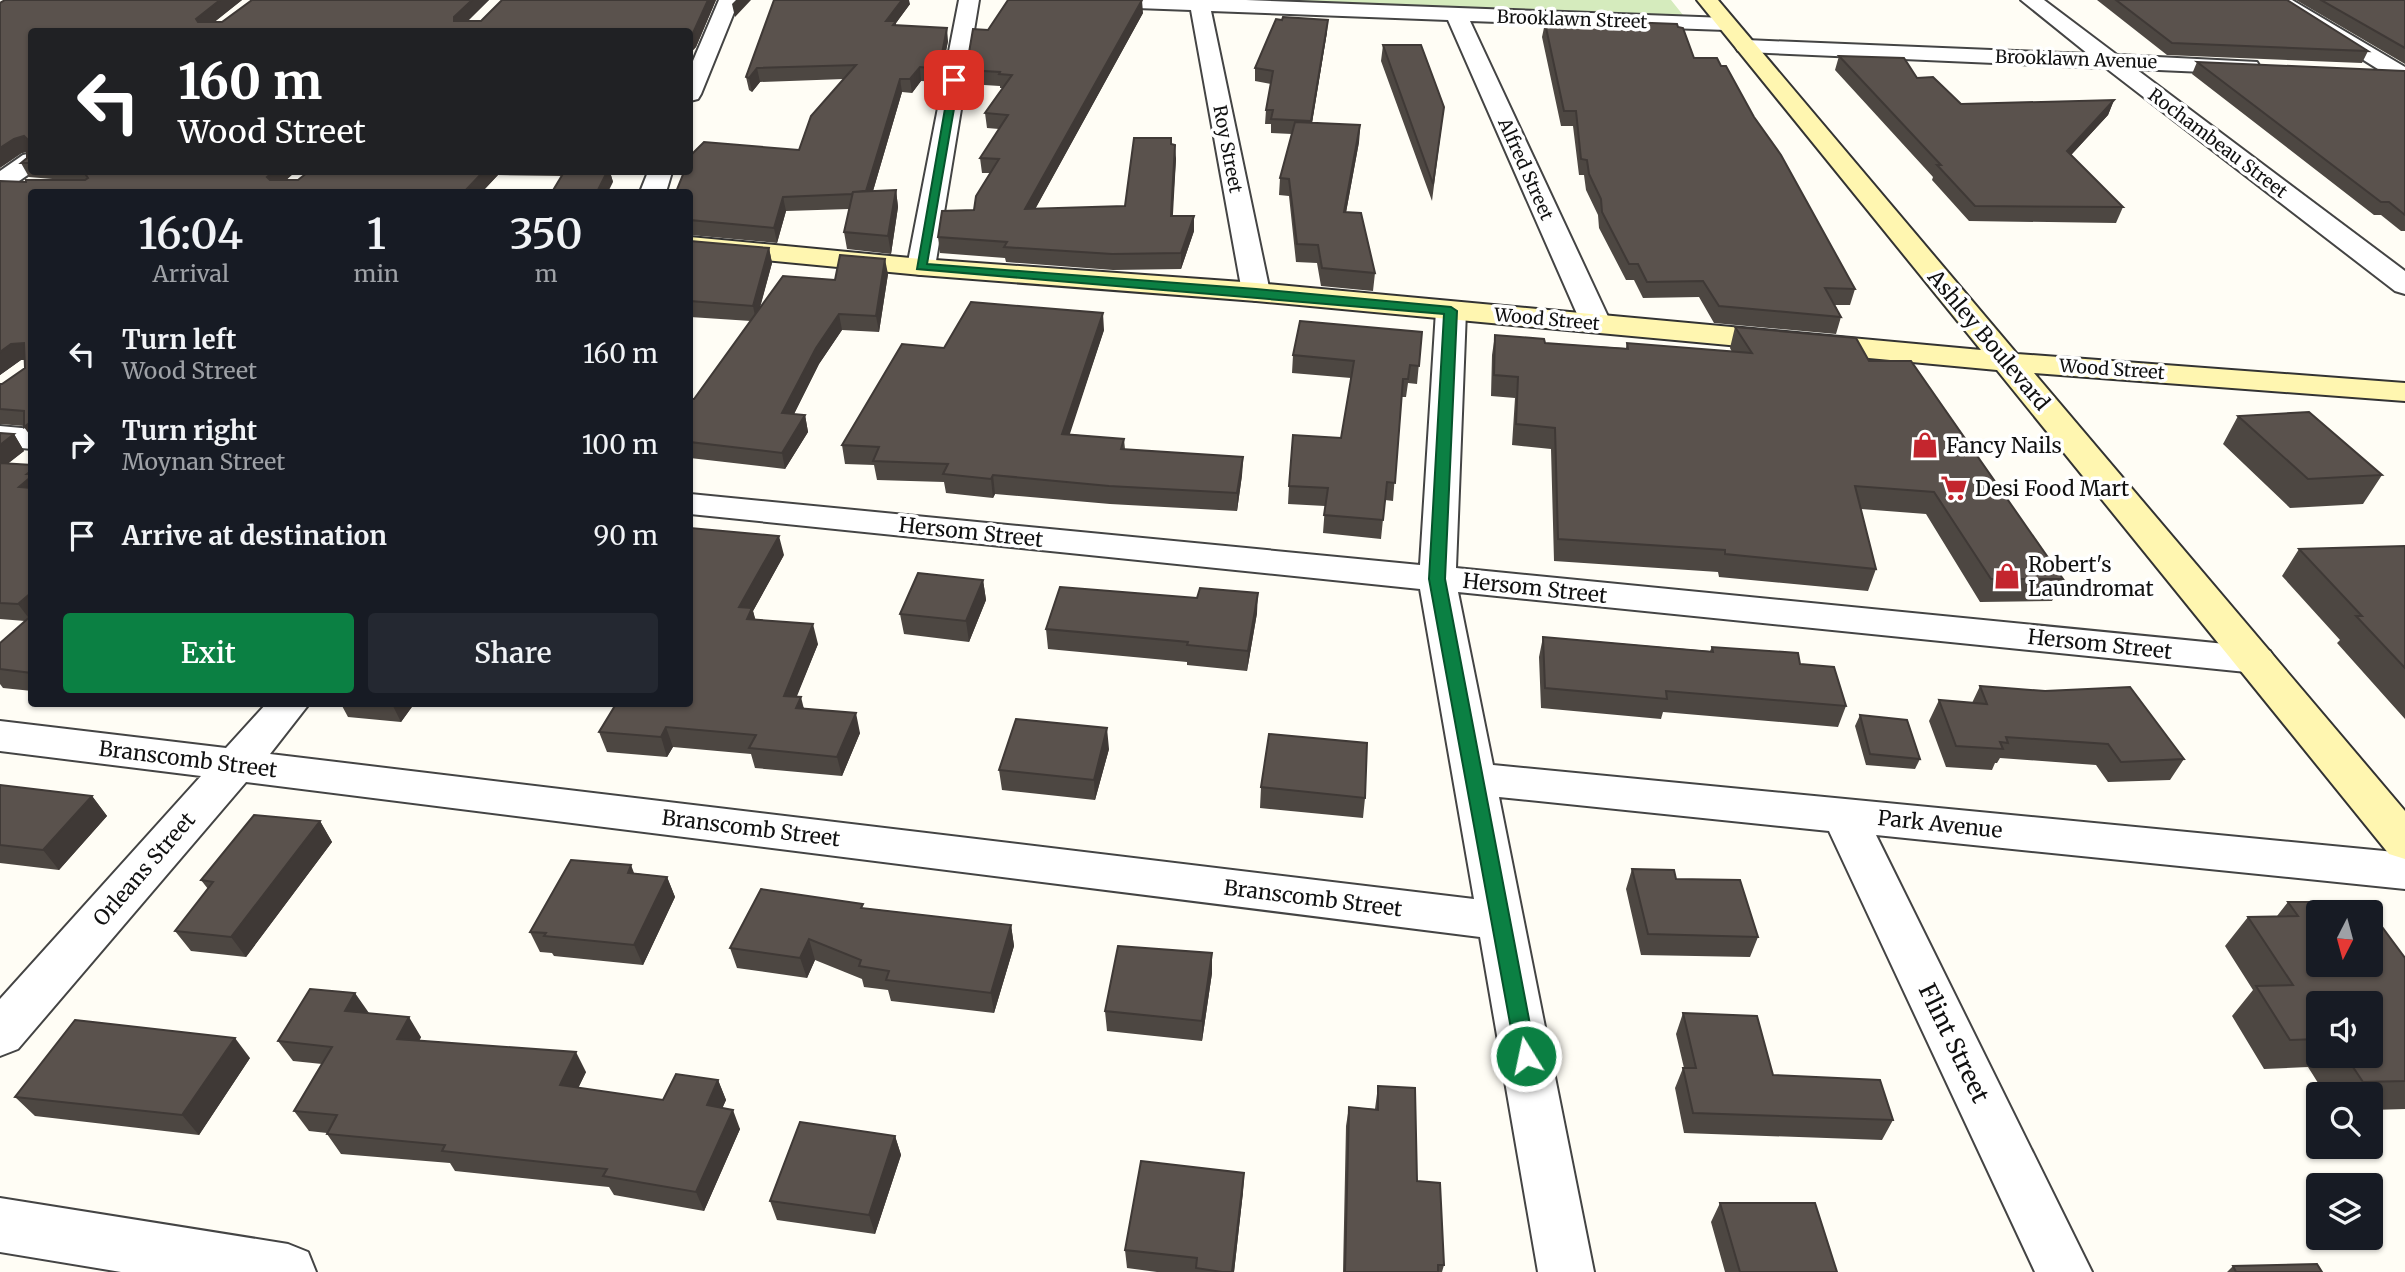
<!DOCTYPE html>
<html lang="en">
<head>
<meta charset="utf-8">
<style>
	:root { --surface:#171b24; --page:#242831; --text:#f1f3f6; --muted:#9ea1a6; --accent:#0b8043 }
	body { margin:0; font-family:Merriweather,serif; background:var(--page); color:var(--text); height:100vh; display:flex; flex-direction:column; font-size:26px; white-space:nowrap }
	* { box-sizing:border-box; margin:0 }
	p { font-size:23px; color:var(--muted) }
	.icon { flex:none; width:38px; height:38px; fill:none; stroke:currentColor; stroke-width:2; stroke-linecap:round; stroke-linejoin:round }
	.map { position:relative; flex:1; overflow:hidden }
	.details { position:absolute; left:28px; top:189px; width:665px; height:518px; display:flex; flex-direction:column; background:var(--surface); border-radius:7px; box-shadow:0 2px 5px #0004 }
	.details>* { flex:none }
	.hud { position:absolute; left:28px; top:28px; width:665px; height:147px; border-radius:7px; box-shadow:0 2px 5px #0004; background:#202124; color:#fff; overflow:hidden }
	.needle { width:46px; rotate:186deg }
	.controls { position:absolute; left:2306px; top:900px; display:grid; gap:14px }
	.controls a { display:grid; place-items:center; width:77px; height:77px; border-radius:7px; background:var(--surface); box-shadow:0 2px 5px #0004; font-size:35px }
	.pin { position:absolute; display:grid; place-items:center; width:60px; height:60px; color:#fff; margin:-30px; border-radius:14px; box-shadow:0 4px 10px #0006 }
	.me { position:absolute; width:77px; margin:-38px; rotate:350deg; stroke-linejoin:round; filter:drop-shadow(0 0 5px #0008) }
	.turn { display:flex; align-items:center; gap:24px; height:147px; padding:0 35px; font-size:32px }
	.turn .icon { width:91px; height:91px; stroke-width:2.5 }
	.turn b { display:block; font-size:49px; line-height:60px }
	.eta { display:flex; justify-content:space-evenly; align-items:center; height:119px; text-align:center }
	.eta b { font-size:42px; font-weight:600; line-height:49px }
	.cta { display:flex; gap:14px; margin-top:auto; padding:14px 35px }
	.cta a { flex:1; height:80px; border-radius:7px; background:var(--accent); color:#fff; font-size:28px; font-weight:600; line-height:80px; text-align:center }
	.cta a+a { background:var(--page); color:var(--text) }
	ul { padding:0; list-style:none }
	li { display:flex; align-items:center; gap:21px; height:91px; padding:0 35px }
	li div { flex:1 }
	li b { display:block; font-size:26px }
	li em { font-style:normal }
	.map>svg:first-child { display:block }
	.green { fill:#d5ebbd }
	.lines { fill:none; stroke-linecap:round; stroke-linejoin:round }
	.street-casing { stroke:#444; stroke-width:4 }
	.secondary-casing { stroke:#333; stroke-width:4 }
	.street { fill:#fff; fill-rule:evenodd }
	.secondary { fill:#fff6b0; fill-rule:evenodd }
	.wall { fill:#4d4742; fill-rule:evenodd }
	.shaded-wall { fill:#3f3936 }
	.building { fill:#5a524d; stroke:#3f3936; stroke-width:2 }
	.route { fill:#0b8043; stroke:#07532c; stroke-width:2 }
	.labels { text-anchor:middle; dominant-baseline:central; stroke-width:7; stroke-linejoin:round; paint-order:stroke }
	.far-street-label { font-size:18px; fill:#111; stroke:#fff }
	.street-label { font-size:21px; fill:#111; stroke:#fff }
	.poi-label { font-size:21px; fill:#111; stroke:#fff; text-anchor:start }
	.near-street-label { font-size:24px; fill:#111; stroke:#fff }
</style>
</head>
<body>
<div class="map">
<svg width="2405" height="1272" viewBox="0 0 2405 1272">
	<rect width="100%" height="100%" fill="#fffdf5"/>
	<!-- green -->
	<path class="green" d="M1265,0H1671L1683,15L1268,0Z"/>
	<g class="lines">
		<!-- street casing -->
		<g class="street-casing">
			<path id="street" d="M719,0H739L701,94L698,99L690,101V68Z
				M959,0H979L935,267L931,273L921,275L911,273L907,267Z
				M1072,0H1246L1726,18L1733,20L1736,24L1733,28L1726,30L1470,21L1611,323L1606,329L1596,332L1586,329L1581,323L1448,20L1211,11L1270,292L1266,298L1256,301L1246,298L1242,292L1191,10L1082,6L1075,4Z
				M2021,0H2044L2117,55L2257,62L2260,67L2257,72L2249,74L2136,69L2405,271V294L2395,291L2106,68L1746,52L1738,51L1735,46L1738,41L1746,40L2088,54Z
				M2268,0H2292L2405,67V83L2397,81Z
				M32,153V172L9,188L0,191V171L23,155Z
				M648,172H672L666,192H640Z
				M1451,302L1461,305L1466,311L1456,568L2256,647L2270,651L2276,660L2270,669L2256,673L1458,592L1493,765L2405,853V889L1876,835L2092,1272H2035L1829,831L1499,797L1594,1272H1538L1480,937L246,782L18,1049L0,1056V999L201,776L0,751V721L226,748L266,704H309L270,754L1474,899L1420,589L690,514V494L1420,565L1436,311L1441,305Z
				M0,426L32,429V449L0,446Z
				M0,1198L288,1244L308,1252L316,1272H121L0,1252Z"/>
		</g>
		<!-- secondary casing -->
		<g class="secondary-casing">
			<path id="secondary" d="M1697,0H1718L2017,354L2405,383V401L2034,373L2405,811V859L2389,854L1997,370L1256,301L921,275L690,253V237L921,259L1256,283L1981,350Z"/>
		</g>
		<!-- street -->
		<use href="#street" class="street"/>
		<!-- secondary -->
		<use href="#secondary" class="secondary"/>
	</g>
	<!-- wall -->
	<path class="wall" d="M5,0H242L214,22H222L252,0H489L468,21H481L502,0H716L696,47L690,53V32H32V172H295L286,180H298L308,172H610L613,182L561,176L498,175L482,192H32L24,426L0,424V384H2L25,368V360H21L0,375V181L26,182L64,180L29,177L21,163L27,158V152L22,153Z
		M774,0L910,4L896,23V26L948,41L940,82L921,81L912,93L902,92L873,191L896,190L898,207L891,254L847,249L844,232L849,209L786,211L777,243L690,235V192L799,150L844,79L760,82L752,92L749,90L746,77Z
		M2097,0H2287L2368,51L2362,63L2167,55Z
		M2296,0H2405V64Z
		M1143,13L1035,209L1125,206L1171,144L1176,159L1172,216L1194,231L1181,269L1113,270L1006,262L1005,258L940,253L938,237L974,210L990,173H982L980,158L999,129L987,128L985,113L1003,88H1000V86L968,84L966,70L988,30Z
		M1626,22L1694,58L1754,117L1855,289L1850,305H1835L1841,317L1836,334L1714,323L1699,297L1643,298L1634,280H1626L1599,228L1598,215L1586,190L1584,175H1579L1573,126H1561L1542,37L1545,23L1626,26Z
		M1327,32L1312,123L1360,125L1359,142L1346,212L1375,273L1373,291L1321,286L1317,263L1296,262L1289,196L1279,195L1280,178L1292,134L1271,133V124H1265L1266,110L1271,84L1255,81V68Z
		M1383,45L1444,107L1432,201L1381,61Z
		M1839,56L1917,78L1961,104L2114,100L2108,115L2071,155L2123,207L2116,223L1969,221L1932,180L1933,177L1835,70Z
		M2197,62L2405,71V231H2401L2381,215H2374L2192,74Z
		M690,241L769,248L772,263L760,308L835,280L888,274L879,332L842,330L819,364L794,414L805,415L808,432L785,469L690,458V399H694L751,321L690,317Z
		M1735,327L1869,361L2063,579L2052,601L1980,602L1926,514L1861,509L1876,569L1868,591L1719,577L1718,572L1554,561L1551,449L1512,445L1515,398L1491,396L1492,355L1495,335L1545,343L1626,348L1627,343L1732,352L1730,348Z
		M1104,330L1069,434L1124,439L1125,449L1243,457L1242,475L1237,511L1110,504L995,494L993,498L946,493L944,482L877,480L874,465L845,464L842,445L944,348Z
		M1422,332L1417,384L1408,383L1406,397H1401L1393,501L1385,500L1381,539L1323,533L1325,506L1288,504L1289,486L1341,438L1351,378L1292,373L1293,355Z
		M2238,416L2382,475L2363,504L2290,508L2223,444Z
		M0,433L14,434L24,451L8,463L32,465V691L3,688L0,684V643L25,621L0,619Z
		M2405,546V719L2337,643L2340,640L2282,576L2299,549Z
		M784,555L753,611L755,620L818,644L796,697L804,708L860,733L842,776L755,768L751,754L673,747L667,757L607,752L599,732Z
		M983,580L986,600L969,642L904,634L900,614Z
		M1197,598L1257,613L1247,671L1187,665V662L1048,649L1046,629Z
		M1543,637L1710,651L1712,647L1800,664L1846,706L1838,727L1663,712L1661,719L1541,708L1539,657Z
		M1980,686L2184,759L2170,780L2108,782L2096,765L2000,758L1997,763H1995L1992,770L1946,767L1929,721L1939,700L1972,703Z
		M341,704H414L401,722L348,717Z
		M1860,715L1920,759L1915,769L1866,765L1855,726Z
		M1109,749L1095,800L1002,790L999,770Z
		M0,785L92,796L107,816L59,870L0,863Z
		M1261,787L1365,798L1363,818L1260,808Z
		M320,821L332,842L246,957L191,951L175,931L208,889L201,880Z
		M1632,869L1676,879L1758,937L1750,957L1641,955L1626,889Z
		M634,873L667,877L675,897L643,965L554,956L552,953L540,952L530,932Z
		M2288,902L2405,958V1109L2371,1110V1094H2325L2308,1067L2264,1069L2232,1016L2253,990L2225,946L2248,917L2277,916ZM2319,1003L2371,1055H2319Z
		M864,908L1011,925L1014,946L994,1013L891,1001L888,990L864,987L862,979L815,960L807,978L737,968L730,948Z
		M1212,953V973L1202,1041L1107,1031L1105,1011Z
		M368,1013L421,1037L419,1041L586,1072L578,1088L663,1100L718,1080L726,1100L722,1108L740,1129L704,1211L614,1195L609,1187L455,1171L450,1163L341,1154L327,1134V1133L309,1131L294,1111L322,1064L293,1061L278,1041Z
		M1683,1013L1773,1075L1893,1120L1882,1140L1684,1133L1675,1088L1683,1068H1684L1676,1034Z
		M250,1058L199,1135L35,1116L15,1097Z
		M1378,1086L1417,1181L1444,1265L1442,1272H1343L1346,1126L1349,1107L1375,1109Z
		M895,1136L901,1155L875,1234L777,1220L770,1201Z
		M1244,1173L1243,1192L1234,1272H1157L1127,1268L1125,1250Z
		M1720,1203L1837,1272H1725L1711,1222Z
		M2233,1266L2322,1272H2227Z"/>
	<!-- shaded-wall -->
	<path class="shaded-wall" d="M220,0H242L202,32L196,19Z
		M472,0H489L458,30L454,21V17Z
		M708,0H716L696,47L690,53V37Z
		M736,0H751L735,17L732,4Z
		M902,0H909L910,4L896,23L897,34L886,21Z
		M1142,0L1143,13L1027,224L1025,209Z
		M1328,20L1327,32L1310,135L1311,121Z
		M947,28L948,41L940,82L939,69Z
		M920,67L921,81L912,93L910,79Z
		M757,68L760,82L752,92L749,78Z
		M900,79L902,92L868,208L865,193Z
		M2114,100L2108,115L2061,166L2067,151Z
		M1360,125L1359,142L1343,229L1344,212Z
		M24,136L31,150L22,153L0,168V148L14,139Z
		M1175,145L1176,159L1172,232L1171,216Z
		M273,172H295L273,192L267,177Z
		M483,172H497L498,175L482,192H464Z
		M607,172H610L613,182L608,192H597Z
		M896,190L898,207L891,254L888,236Z
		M783,197L786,211L777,243L774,228Z
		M1194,216V231L1181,269V253Z
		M769,248L772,263L756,321L753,306Z
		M885,259L888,274L879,332L876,316Z
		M1103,313L1104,330L1064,452L1062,434Z
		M839,314L842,330L819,364L786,430L782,413L816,348Z
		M24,343L32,359L21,360L0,375V352L11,344Z
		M805,415L808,432L785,469L782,453Z
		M32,421V438L24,427Z
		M14,434L24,451L0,470V445Z
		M1243,457L1242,475L1237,511V493Z
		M32,470V502L19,487L27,474Z
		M993,475L995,494L993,498L991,479Z
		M779,536L784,555L753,611L758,628L752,639L739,607Z
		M983,580L986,600L969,642L966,621Z
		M32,592V620L31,621L18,604Z
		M1258,593L1257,613L1247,671L1248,651Z
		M813,624L818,644L789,716L784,696Z
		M801,697L806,717L796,708Z
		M392,704H414L401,722Z
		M856,713L860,733L842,776L837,757Z
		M666,727L673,747L667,757L661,737Z
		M1107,728L1109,749L1095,800L1094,780Z
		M92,796L107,816L59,870L43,850Z
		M320,821L332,842L246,957L231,937Z
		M631,865L639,886L628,873Z
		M667,877L675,897L643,965L634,945Z
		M1011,925L1014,946L994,1013L991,993Z
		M809,939L815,960L807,978L800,958Z
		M1212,953V973L1202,1041V1021Z
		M355,993L369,1013L345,1011Z
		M409,1017L421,1037L410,1059L397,1039Z
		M235,1038L250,1058L199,1135L182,1115Z
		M576,1052L586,1072L570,1105L560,1085Z
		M718,1080L726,1100L715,1125L707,1105Z
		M733,1110L740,1129L704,1211L696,1192Z
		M895,1136L901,1155L875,1234L869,1215Z
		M1244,1173L1243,1192L1234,1272H1232Z"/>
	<!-- building -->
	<path class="building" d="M5,0H220L196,19L198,22H222L252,0H472L454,17V21H481L502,0H708L693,33L690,37V32H32V163H21L27,158V139L24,136L14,139L0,148V3Z
		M774,0H902L886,21H896L893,25L947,28L939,69L920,67L910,79H900L866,191L853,192L852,194L783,197L774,228L690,220V192H676L684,172H690V156L704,142L799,150L811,116L856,65L757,68L749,78L746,77Z
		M1008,0H1142L1025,209L1125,206L1134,138H1171V144L1175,145L1171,216H1194L1181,253L1112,254L1004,247L1007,242L938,237L942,211L974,210L976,196L999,159L980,158L1008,115L985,113L1012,75L999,74L1000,72L966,70L973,29L988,30Z
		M2116,0H2287L2368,51L2172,43Z
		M2321,0H2405V48Z
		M1283,17L1328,20L1311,121L1271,119L1273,110H1266L1273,71L1255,68L1276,19L1282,20Z
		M1626,22L1677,24L1678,27L1683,28L1694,58H1717L1721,66H1726L1754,117L1781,155L1855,289L1825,288L1841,317L1719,306L1703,281L1647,282L1638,264H1629L1602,212L1601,199L1589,174L1587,160L1581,159L1576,111H1564L1545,23L1628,26Z
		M1383,45H1421L1437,88L1444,107L1433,184Z
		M1839,56L1904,58L1917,78L1933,77L1961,104L2114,100L2067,151L2123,207L1975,206L1937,165H1941Z
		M2197,62L2405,71V215L2389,202H2381Z
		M1295,122L1360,125L1344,212L1361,213L1375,273L1322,268L1318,245L1297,244L1289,179L1280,178Z
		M84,172H273L267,177L270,180H298L308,172H483L464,192H32V421L24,427V411L0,409V384H2L25,368L24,343L11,344L0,352V181L26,182V180H85L88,178Z
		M564,172H607L597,192H552Z
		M896,190L888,236L844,232L853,192Z
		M690,241L769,248L753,306L690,301Z
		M840,255L885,259L876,316L839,314L816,348L782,413L805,415L782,453L690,442V399H694L783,276L835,280Z
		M971,302L1103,313L1062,434L1124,439L1121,449L1243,457L1237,493L1109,486L993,475L991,479L943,474L948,464L873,461L879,447L842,445L902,344L944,348Z
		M1300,321L1422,332L1419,366L1410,365L1408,379H1403L1395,483L1387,482L1383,520L1324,515L1328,488L1289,486L1293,435L1341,438L1354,361L1293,355Z
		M1735,327L1856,338L1869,361H1911L2063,579H1991L1934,492L1855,486L1876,569L1725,554V550L1558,539L1555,428L1516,424L1518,377L1494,375L1495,335L1544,339L1545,343L1628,349L1627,343L1752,353Z
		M2309,412L2382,475L2308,479L2238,416Z
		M0,433L14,434L0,445Z
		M0,463L32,465V470L27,474H32V476L19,487L32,488V592L18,604L0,603Z
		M690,528L779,536L739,607L752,608L747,619L813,624L784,696L801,697L796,708L856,713L837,757L749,748L756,735L666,727L661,737L599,732L616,704H690Z
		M2405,546V668L2356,616H2362L2299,549Z
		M918,573L983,580L966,621L900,614Z
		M1060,587L1197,598L1200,588L1258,593L1248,651L1187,645L1188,642L1046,629Z
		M32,615V673L0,669V643Z
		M1543,637L1713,652L1712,647L1798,653L1800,664L1834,667L1846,706L1666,691L1667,699L1545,688Z
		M1980,686L2045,691L2130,687L2184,759L2121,762L2108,744L2006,737L2008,743L2000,742L2003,749L1956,746L1939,700L1987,704Z
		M1860,715L1907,720L1920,759L1870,754Z
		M1016,719L1107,728L1094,780L999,770Z
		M1269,734L1367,743L1365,798L1261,787Z
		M0,785L92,796L43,850L0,845Z
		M254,815L320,821L231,937L175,931L213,882L201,880Z
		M571,860L631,865L628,873L667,877L634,945L544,936L546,933L530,932Z
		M1632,869L1674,870L1676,879L1740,880L1758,937L1648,934Z
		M761,889L863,904L861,908L1011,925L991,993L886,980L889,971L859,966L861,960L809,939L800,958L730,948Z
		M2288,902H2363L2371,912H2319V964H2371V912L2405,958V1081L2363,1082L2345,1055H2371V1003H2319V1039L2290,1040L2256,986L2293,985L2248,917L2298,916Z
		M1118,946L1212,953L1202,1021L1105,1011Z
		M310,989L355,993L345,1011L409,1017L397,1039L576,1052L560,1085L663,1100L676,1074L718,1080L707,1105L733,1110L696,1192L603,1176L607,1169L442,1151L445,1145L327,1134L337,1115L294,1111L332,1047L278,1041Z
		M1683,1013L1757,1016L1773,1075L1880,1080L1893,1120L1693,1113L1683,1068H1696Z
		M75,1020L235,1038L182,1115L15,1097Z
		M1378,1086L1415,1088L1417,1181L1440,1183L1444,1265H1438V1272H1345L1349,1107L1378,1110Z
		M800,1122L895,1136L869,1215L770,1201Z
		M1141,1161L1244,1173L1232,1272H1222L1196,1268L1197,1258L1125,1250Z
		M1720,1203H1815L1837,1272H1740Z
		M2317,1264L2322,1272H2236L2233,1266Z"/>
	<!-- route -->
	<path class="route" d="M954,77L959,80L927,264L1256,289L1451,307L1457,311L1445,579L1536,1056L1533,1062L1526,1065L1519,1062L1516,1056L1429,579L1444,314L917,269L950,80Z"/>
	<!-- icons -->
	<defs>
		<g id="shop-bare" transform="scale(2.1)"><path d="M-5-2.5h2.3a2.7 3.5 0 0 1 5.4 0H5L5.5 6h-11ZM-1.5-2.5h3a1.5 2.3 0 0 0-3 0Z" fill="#c4262e" stroke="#fff" stroke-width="2.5" paint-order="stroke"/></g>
		<g id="supermarket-bare" transform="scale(2.1)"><path d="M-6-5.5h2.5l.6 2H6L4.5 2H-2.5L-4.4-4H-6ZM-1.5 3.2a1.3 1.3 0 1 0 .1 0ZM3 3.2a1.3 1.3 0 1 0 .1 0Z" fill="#c4262e" stroke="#fff" stroke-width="2.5" paint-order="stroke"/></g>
	</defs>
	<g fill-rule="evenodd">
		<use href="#shop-bare" x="1925" y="445"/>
		<use href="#supermarket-bare" x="1954" y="488"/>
		<use href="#shop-bare" x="2007" y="576"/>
	</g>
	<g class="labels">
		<!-- far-street labels -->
		<g class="far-street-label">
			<text transform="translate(1572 19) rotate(2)">Brooklawn Street</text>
			<text transform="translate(2076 59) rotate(2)">Brooklawn Avenue</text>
			<text transform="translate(2218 143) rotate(37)">Rochambeau Street</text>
			<text transform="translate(1228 149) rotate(79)">Roy Street</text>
			<text transform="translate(1526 169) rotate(66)">Alfred Street</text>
			<text transform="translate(1547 319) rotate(5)">Wood Street</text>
			<text transform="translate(2112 369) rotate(4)">Wood Street</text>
		</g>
		<!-- street labels -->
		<g class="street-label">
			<text transform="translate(1989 340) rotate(50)">Ashley Boulevard</text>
			<text transform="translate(971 532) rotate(6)">Hersom Street</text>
			<text transform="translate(1535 588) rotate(6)">Hersom Street</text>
			<text transform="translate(2100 644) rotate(6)">Hersom Street</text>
			<text transform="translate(188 759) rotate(7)">Branscomb Street</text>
			<text transform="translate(1940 824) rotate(6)">Park Avenue</text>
			<text transform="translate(751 828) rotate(7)">Branscomb Street</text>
			<text transform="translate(144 869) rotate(-49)">Orleans Street</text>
			<text transform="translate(1313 898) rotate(7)">Branscomb Street</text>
		</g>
		<!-- poi labels -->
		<g class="poi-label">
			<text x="1946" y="445">Fancy Nails</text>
			<text x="1975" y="488">Desi Food Mart</text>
			<text x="2028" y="564">Robert's<tspan x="2028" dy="24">Laundromat</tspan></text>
		</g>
		<!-- near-street labels -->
		<g class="near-street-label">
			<text transform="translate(1954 1043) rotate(64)">Flint Street</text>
		</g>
	</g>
</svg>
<div class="controls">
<a><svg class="needle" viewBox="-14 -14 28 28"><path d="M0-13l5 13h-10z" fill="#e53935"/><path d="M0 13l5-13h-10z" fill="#9ea1a6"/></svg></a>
<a><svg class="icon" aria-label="sound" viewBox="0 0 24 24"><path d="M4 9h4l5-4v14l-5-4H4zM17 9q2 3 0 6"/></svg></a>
<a><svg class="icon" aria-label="search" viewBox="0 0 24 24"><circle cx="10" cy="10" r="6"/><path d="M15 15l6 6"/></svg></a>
<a><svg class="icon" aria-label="layers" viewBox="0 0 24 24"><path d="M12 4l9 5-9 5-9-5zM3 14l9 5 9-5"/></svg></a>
</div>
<div class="pin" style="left:954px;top:80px;background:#d93025"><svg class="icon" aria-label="arrive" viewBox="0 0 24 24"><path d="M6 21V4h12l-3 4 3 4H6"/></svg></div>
<svg class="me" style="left:1526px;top:1056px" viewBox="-20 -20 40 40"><circle r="17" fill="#0b8043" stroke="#fff" stroke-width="3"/><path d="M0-11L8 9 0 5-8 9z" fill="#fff"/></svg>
<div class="hud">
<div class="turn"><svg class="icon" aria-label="left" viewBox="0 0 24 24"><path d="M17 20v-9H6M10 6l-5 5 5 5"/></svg><div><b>160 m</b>Wood Street</div></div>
</div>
<section class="details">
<div class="eta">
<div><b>16:04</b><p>Arrival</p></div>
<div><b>1</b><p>min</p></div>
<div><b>350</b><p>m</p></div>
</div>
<ul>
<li><svg class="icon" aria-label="left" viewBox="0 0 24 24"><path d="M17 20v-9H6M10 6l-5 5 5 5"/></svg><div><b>Turn left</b><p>Wood Street</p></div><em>160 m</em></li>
<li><svg class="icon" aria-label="right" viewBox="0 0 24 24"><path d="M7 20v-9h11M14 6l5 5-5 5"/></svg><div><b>Turn right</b><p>Moynan Street</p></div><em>100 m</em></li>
<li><svg class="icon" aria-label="arrive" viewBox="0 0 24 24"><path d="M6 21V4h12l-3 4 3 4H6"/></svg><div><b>Arrive at destination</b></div><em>90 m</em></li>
</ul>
<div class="cta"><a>Exit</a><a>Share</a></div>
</section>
</div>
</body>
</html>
